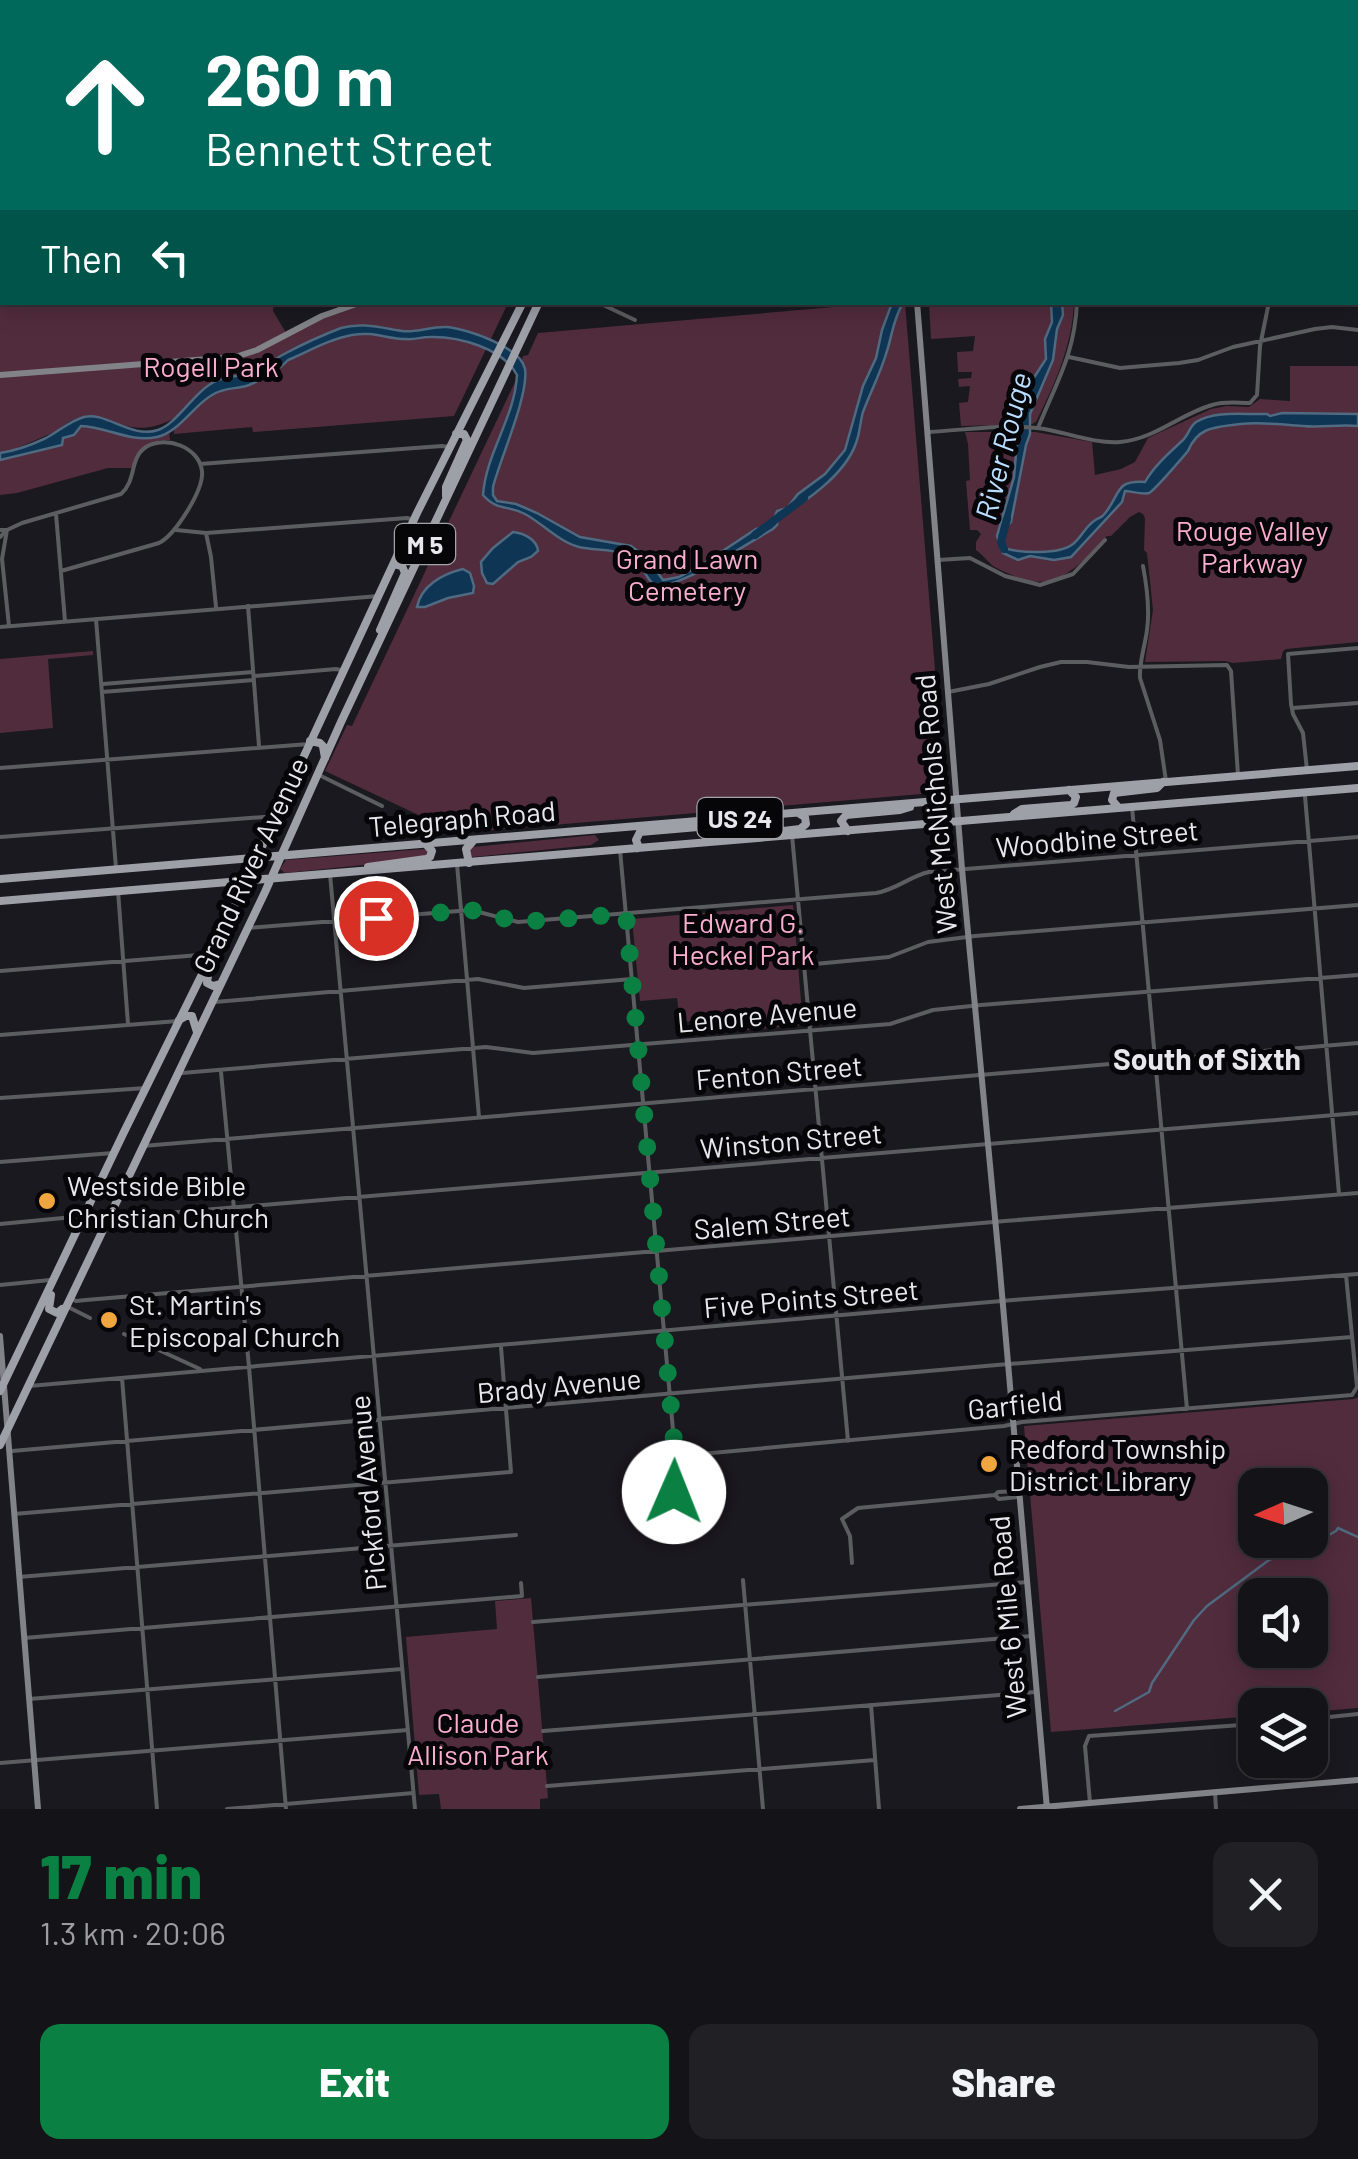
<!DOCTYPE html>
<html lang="en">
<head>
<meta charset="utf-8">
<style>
	:root { --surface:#141318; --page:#212025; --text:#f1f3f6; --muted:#9d9ea2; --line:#333237; --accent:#0b8043 }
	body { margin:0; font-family:Barlow,sans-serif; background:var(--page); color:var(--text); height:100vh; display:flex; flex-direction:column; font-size:38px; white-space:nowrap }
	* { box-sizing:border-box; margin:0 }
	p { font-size:32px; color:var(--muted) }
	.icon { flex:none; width:55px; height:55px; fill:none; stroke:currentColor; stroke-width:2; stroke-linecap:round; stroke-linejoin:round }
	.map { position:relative; height:1809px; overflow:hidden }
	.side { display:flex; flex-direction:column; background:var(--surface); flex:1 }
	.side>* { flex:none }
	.top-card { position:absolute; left:0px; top:0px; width:1360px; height:305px; box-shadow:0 5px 25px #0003,0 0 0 2px var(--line); background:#00695c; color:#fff; overflow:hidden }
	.needle { width:65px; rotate:267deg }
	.fabs { position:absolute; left:1238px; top:1468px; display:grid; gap:20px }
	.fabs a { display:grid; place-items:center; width:90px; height:90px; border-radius:20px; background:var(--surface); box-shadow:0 5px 25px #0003,0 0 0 2px var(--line); font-size:50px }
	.pin { position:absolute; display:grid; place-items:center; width:85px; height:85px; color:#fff; margin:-42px; border:5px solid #fff; border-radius:50%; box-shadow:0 2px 10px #0007 }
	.me { position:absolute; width:110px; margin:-55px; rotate:1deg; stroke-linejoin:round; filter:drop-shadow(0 0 8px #0008) }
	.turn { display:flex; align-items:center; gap:35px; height:210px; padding:0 40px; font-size:45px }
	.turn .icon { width:130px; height:130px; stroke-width:2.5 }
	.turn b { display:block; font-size:70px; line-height:85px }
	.then { display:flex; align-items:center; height:95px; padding:0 40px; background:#0003; gap:20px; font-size:38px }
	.round { display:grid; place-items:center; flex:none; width:105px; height:105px; border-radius:20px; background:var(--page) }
	.summary { display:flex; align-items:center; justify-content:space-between; height:170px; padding:0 40px }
	h1 { font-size:60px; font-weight:800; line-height:75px; color:var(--accent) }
	.action { display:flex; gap:20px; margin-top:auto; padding:20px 40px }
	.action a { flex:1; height:115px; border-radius:20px; background:var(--accent); color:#fff; font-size:40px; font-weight:800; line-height:115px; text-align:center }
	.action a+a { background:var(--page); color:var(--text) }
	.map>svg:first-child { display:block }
	.green { fill:#512c3d; fill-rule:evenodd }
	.water { fill:#0e3553; stroke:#4f6a81; stroke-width:2.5 }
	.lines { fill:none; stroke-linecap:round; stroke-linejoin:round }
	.stream { stroke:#4f6a81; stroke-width:2.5 }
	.river { stroke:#0e3553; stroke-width:8 }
	.street { stroke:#5c5d60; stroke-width:4 }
	.secondary { stroke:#818388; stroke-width:6 }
	.primary { stroke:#9ea0a8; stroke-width:8 }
	.route { stroke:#0b8043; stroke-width:18; stroke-dasharray:0 32.4 }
	.poi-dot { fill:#f0a63f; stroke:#060508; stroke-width:4 }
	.labels { text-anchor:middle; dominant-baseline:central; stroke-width:10; stroke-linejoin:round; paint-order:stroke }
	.shield { fill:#060508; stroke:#a4a3a7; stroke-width:2.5 }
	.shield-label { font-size:25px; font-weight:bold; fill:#e8e7eb }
	.park-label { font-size:28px; fill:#fbadcf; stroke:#060508 }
	.street-label { font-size:28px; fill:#e8e7eb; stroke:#060508 }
	.poi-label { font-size:28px; fill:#e8e7eb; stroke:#060508; text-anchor:start }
	.water-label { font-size:30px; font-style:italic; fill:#badeff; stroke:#060508 }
	.neighbourhood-label { font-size:30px; font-weight:bold; fill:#e8e7eb; stroke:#060508 }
</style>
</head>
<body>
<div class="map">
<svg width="1358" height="1809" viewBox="0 0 1358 1809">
	<rect width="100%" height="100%" fill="#1b1920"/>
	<!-- green -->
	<path class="green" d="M0,0H152V2H2V302L274,303L273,311L288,336L323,317L369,303H508L454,416L253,432L252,427L174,434L173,419C140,436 124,425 91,415C80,416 65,422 59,430L15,449L0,453Z
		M869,303H905L945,792L457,833L325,771L347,725L352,726L515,382L523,356L528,355L538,333L868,304Z
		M929,303H1074C1072,346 1055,384 1036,422L1032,424L961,426L959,403L968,402L970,386L959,387L958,379L971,378L972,372H958L957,352L973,351L975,336L931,339Z
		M1290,366H1358V642L1286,649L1283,651L1281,659L1233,663L1225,661L1145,662L1153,610L1147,553L1144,550L1145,518L1143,514L1139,512L1130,517L1111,536H1107C1081,564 1055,595 1014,576C1008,573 999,570 993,566C987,561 983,555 976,550V542L981,534L977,530H970L966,481L970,480L968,444L965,432H1035L1092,442L1095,475L1121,469L1135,462L1148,438L1211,409L1227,406L1249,407L1260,399L1290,401Z
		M81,426C115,427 132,447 169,432L170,440H160L144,447L133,468H108L17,493L0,495V460L57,446L63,438Z
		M93,651V655L48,659L53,728L0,733V659Z
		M595,835L599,840L591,845L473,857L470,854V849L473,847Z
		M424,849L427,850L429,853L422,859L285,873L280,869L286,860Z
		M793,905L803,1025L704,1034L703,1020L680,1022L677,998L640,1001L632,919Z
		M1358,1397V1708L1310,1712V1705H1255V1716L1051,1732L1024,1426L1354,1399ZM1255,1485H1310V1540H1255ZM1255,1595H1310V1650H1255Z
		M531,1598L548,1798L540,1799V1809H441L439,1794L419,1795L406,1637L497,1629L495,1601Z"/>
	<!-- water -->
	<path class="water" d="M892,303H903C893,319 892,337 886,354C880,374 870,393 863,412C860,422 860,433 856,443C846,473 805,504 779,515L777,525L773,529C734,551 703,575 658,588C646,581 644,566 633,558C617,548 596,551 579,547C559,542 542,523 525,514C508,505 497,511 483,495C486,453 515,417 517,375C503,348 458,336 429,337C421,337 414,340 406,339C387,339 373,331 352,335C330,339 309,351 288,360C279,370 261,380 249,385C236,390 227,386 212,395C193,406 179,432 157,437C130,443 108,427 81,426L74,435L63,438L62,445L0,460V453C14,451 31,445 44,439C57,433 69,421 84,417C105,411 131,439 158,430C176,424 192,396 209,385C222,375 238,378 252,372C264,368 274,359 286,353C303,344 323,335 341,328C361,322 382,328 402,331C416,333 432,326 447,327C467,329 521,347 525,369C529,395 500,459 493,487V495L497,501L516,504L537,513L580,537L631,546L648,559L663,580L679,577L703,564L756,529C774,526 770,527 777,511L787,508L798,494L825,474L845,450L863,386L876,358L882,330Z
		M1051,303H1062L1063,315L1057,329L1053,360L1030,414V434L1026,445L1011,522L1000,533L1004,548C1020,553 1059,555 1073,544C1081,538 1085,527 1094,521C1102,515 1100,520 1106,512C1121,493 1115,480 1145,482C1154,466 1169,453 1182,441C1189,435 1189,427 1196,422C1216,410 1245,415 1267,414L1270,416L1282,413L1358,414V426C1339,424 1321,428 1303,426C1281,424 1261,422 1240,424C1217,427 1198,426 1188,451C1182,458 1154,491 1149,493C1142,495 1131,491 1125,491L1122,502L1071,557L1054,560L1030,556L1018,560L1003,553L997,536L1014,477L1019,419L1033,379L1046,359L1045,339L1052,322Z
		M513,532C523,533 537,539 538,551L531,557L518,562L493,584L487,583L482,573L481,562L493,548Z
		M463,569L470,573L474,586L473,593L448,598L425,607H417C421,586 442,574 463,569Z"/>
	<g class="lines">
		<!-- stream -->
		<path class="stream" d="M1115,1711L1149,1692L1152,1683L1194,1620L1207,1606L1269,1560L1276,1557L1297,1553L1336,1531L1338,1528L1358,1537"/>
		<!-- river -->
		<path class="river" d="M755,535L804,498
			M1004,549L1001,542L1007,519"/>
		<!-- street -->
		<path class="street" d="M156,0V2
			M214,0V2
			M275,0V2
			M336,0V2
			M400,0V2
			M728,0L733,2
			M876,0L877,2
			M970,0V2
			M1033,0V2
			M1114,0V2
			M1219,0V2
			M1346,0V2
			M528,2L529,0
			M597,302L635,320
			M1069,357L1120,368L1179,363L1198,360L1233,347L1315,329L1332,327L1358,330
			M1038,428C1056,383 1075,354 1077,302
			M929,432C965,430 1000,424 1037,428C1064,431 1092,444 1120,442C1155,439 1180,414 1212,405C1225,401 1237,403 1250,403L1257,395L1260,346L1269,302
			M200,464L442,446L449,447
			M56,514L65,621
			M0,530H7L2,559L9,626
			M176,530L206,533L407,518L414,520
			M206,533L211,557L216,607
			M0,537L7,530L22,523L121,494C137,480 129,458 146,447C166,435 199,447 202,471C204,490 175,535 159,543L61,571
			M938,560L970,558L1005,576L1040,585L1073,574L1105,540
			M1143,566C1147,587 1150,609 1147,630C1145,646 1139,662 1140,678L1160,740L1166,781
			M248,606L259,746
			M96,619L116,868
			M0,627L379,596
			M255,676L336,669L345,671
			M103,684L253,672
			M102,692L254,680
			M948,692L989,684L1040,667L1061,662H1087L1129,667L1227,665L1231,671L1238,775
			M1293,708L1358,703
			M0,768L309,744
			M1307,770L1303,733L1293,714L1291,704L1288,654L1358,648
			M319,775L382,806
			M1305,796L1339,1194
			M1132,807L1187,1409
			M792,835L848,1441
			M0,837L277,816
			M620,850L675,1452L679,1456
			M457,864L479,1117
			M330,874L415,1809
			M118,891L128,1024
			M248,928L471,910L518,922L876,893C896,890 910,876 929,872L1358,837
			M804,965L889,957L928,942L975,936L1358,905
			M0,971L212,954
			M215,1002L478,979L524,988L632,979
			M0,1035L178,1021
			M221,1072L249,1367L286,1809
			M182,1073L486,1047L533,1053L890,1024L933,1010L981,1005L1358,975
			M0,1098L146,1088
			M143,1146L1358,1043
			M0,1162L113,1153
			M108,1218L1358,1113
			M0,1224L84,1216
			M0,1285L50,1280
			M70,1298L76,1301L86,1300L1005,1221L1358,1193
			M66,1306L90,1318
			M124,1334L200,1369
			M122,1378L157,1809
			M29,1386L1013,1300L1358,1274
			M12,1451L997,1365L1352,1337
			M679,1456L1004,1426L1022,1422L1352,1395L1357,1387L1346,1275
			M679,1456C674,1472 667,1494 683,1505C695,1515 701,1511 710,1526
			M1019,1491L998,1492L995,1495L999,1499L1019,1497
			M14,1514L511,1472L501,1347
			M852,1563L850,1536L842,1519L858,1508L995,1495
			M19,1577L516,1535
			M743,1580L763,1809
			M533,1622L1027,1582
			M24,1638L522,1596L521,1583
			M538,1677L1031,1636
			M29,1699L402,1669
			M871,1705L879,1809
			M1310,1719L1358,1714
			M543,1731L1036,1692
			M0,1763L408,1730
			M547,1786L875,1760
			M1215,1792L1216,1809
			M1090,1803L1085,1746L1089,1736L1255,1724
			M227,1809L413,1793"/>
		<!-- secondary -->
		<path class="secondary" d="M901,0V2
			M911,0V2
			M917,302L962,869L999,1260L1047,1809
			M0,375L235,357L257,350L322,316L362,302
			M0,1336L38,1809
			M1020,1809L1358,1780"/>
		<!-- primary -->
		<path class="primary" d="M674,2L675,0
			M446,496V487L467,440L464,434H456
			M409,530L413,544L424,547
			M380,630L405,573L402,566L394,564
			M310,741L320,743L323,746L325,758
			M1118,807L1112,800L1114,793L1157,788L1163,782
			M1014,814L1022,809L1071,805L1074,803L1076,797L1069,790
			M848,831L841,821L846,815L900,810L910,807
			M740,836L800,829L806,824L805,817L800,814
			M639,848L636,840L640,832L698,827L704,824
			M469,863L466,849L474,840
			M368,867L426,859L430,857L432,851L425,843
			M0,879L1358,766
			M0,901L1358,788
			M209,968L207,983L213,986L220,984
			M179,1020L186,1016H192L197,1032
			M84,1216H93L98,1222L101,1233
			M51,1295L49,1309L57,1313L62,1309
			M0,1391L123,1134L212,954L417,513L523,302
			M0,1445L265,892L341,722L539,302"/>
	</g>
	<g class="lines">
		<!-- route -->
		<path class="route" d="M376,918L471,910L518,922L626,914L675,1452L679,1456L673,1484L674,1492"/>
	</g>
	<!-- markers -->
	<g class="poi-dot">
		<circle cx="47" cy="1201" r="10"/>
		<circle cx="109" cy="1320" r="10"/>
		<circle cx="989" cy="1464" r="10"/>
	</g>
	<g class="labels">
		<!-- shield labels -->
		<g class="shield">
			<rect x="395" y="524" width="60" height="40" rx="8"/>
			<rect x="697.5" y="798" width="85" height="40" rx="8"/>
		</g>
		<g class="shield-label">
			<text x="425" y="544">M 5</text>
			<text x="740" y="818">US 24</text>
		</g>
		<!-- park labels -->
		<g class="park-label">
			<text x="211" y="366">Rogell Park</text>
			<text x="1252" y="530">Rouge Valley<tspan x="1252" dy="32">Parkway</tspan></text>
			<text x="687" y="558">Grand Lawn<tspan x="687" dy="32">Cemetery</tspan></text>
			<text x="743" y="922">Edward G.<tspan x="743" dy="32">Heckel Park</tspan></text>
			<text x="478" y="1722">Claude<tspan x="478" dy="32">Allison Park</tspan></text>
		</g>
		<!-- street labels -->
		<g class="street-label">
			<text transform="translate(935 804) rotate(-95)">West McNichols Road</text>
			<text transform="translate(462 818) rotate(-5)">Telegraph Road</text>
			<text transform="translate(1097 838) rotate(-5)">Woodbine Street</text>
			<text transform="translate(250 865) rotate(-65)">Grand River Avenue</text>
			<text transform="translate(767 1014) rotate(-5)">Lenore Avenue</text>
			<text transform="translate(779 1072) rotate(-5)">Fenton Street</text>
			<text transform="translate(791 1140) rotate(-5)">Winston Street</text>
			<text transform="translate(772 1222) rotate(-5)">Salem Street</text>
			<text transform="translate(811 1298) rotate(-5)">Five Points Street</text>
			<text transform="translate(559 1385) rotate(-5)">Brady Avenue</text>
			<text transform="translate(1015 1404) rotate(-6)">Garfield</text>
			<text transform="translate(367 1493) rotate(-95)">Pickford Avenue</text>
			<text transform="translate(1007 1617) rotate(-95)">West 6 Mile Road</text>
		</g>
		<!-- poi labels -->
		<g class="poi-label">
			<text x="67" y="1185">Westside Bible<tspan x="67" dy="32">Christian Church</tspan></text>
			<text x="129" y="1304">St. Martin's<tspan x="129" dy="32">Episcopal Church</tspan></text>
			<text x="1009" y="1448">Redford Township<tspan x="1009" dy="32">District Library</tspan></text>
		</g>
		<!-- water labels -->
		<g class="water-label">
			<text transform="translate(1002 446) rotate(-76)">River Rouge</text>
		</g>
		<!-- neighbourhood labels -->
		<g class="neighbourhood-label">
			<text x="1207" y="1058">South of Sixth</text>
		</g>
	</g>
</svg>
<div class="fabs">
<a><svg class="needle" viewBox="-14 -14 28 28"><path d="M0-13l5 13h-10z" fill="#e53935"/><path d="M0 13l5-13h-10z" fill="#9d9ea2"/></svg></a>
<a><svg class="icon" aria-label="sound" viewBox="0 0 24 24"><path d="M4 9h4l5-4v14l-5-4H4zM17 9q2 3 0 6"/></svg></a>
<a><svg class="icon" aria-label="layers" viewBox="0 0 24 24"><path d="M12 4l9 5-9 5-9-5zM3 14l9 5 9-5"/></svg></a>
</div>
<div class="pin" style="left:376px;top:918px;background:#d93025"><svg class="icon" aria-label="arrive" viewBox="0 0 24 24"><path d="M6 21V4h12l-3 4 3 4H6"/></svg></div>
<svg class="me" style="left:674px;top:1492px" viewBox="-20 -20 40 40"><circle r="19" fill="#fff"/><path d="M0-13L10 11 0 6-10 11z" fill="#0b8043"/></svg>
<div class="top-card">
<div class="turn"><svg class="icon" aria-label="ahead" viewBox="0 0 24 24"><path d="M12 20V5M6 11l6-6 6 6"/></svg><div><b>260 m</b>Bennett Street</div></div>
<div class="then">Then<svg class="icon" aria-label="left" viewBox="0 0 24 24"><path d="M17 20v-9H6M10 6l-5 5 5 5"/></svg></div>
</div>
</div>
<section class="side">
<div class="summary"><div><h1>17 min</h1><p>1.3 km · 20:06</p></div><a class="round"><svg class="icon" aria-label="close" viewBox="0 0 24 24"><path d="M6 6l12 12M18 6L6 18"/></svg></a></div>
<div class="action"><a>Exit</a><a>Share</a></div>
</section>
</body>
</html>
